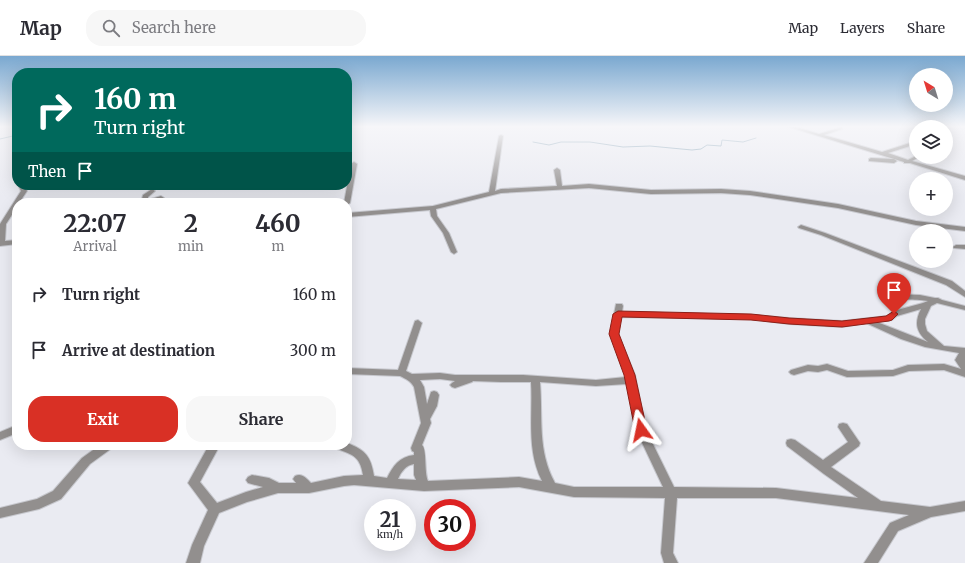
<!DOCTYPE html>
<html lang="en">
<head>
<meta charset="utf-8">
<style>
	:root { --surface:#fff; --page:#f7f7f7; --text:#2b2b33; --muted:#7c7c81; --line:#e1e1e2; --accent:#d93025 }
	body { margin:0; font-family:Merriweather,serif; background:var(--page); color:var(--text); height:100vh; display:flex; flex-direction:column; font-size:15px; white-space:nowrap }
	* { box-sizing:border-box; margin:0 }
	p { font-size:13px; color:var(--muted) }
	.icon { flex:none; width:22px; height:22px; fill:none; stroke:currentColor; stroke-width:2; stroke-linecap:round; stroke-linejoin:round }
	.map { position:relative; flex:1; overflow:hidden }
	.panel { position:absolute; left:12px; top:142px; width:340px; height:252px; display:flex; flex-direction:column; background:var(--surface); border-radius:16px; box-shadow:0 4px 16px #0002 }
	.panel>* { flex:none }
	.guide { position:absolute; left:12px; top:12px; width:340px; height:122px; border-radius:16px; box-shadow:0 4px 16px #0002; background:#00695c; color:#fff; overflow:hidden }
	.needle { width:26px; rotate:322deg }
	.fabs { position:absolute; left:909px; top:12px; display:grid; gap:8px }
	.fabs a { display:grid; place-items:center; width:44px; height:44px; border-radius:50%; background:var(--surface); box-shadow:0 4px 16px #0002; font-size:20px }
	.speed { position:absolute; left:364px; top:443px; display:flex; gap:8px; font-size:20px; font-weight:700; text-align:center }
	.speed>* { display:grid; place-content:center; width:52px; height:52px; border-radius:50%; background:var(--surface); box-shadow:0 4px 16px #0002; line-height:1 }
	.speed small { font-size:10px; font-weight:400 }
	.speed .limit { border:6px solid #d22; background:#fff; color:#111 }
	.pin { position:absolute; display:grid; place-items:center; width:34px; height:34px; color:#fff; margin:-41px -17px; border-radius:50% 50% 50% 0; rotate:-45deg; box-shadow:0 0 4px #0007 }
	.pin .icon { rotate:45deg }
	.me { position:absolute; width:44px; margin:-22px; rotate:348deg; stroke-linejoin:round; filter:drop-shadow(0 0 3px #0008) }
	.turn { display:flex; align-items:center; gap:14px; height:84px; padding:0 16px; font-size:18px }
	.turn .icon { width:52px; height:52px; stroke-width:2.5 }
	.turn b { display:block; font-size:28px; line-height:34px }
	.then { display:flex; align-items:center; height:38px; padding:0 16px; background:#0003; gap:8px; font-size:15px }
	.eta { display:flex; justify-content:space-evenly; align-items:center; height:68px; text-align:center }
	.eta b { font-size:24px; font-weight:700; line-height:28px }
	.action { display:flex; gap:8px; margin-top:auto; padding:8px 16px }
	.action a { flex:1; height:46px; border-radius:16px; background:var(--accent); color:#fff; font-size:16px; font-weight:700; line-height:46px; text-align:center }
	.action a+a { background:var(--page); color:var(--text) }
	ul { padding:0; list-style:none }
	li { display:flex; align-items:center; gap:12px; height:56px; padding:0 16px }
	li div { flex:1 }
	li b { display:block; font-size:15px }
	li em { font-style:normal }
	header { display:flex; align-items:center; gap:24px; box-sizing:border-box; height:56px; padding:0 20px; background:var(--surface); border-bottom:1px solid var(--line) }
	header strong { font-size:19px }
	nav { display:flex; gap:22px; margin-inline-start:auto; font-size:14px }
	.search { width:280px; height:36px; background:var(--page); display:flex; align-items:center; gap:10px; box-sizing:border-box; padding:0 14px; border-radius:16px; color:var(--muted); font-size:15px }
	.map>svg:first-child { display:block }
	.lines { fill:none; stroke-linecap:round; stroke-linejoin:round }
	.stream { stroke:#7597ac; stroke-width:1 }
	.minor-casing { stroke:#c7c8ce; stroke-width:2 }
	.minor { fill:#928f8e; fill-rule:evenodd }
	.route { fill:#d93025; stroke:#8d1f18 }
</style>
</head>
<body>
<header>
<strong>Map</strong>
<div class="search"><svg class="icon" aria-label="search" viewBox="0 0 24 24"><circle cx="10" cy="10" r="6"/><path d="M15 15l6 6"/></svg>Search here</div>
<nav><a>Map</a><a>Layers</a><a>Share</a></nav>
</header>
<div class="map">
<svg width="965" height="507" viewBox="0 0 965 507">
	<rect width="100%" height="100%" fill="#eaebf2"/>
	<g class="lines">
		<!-- stream -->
		<path class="stream" d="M0,83L17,79
			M533,86L549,89L561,86H590L623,91L650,90L692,94L701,93L707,89L721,90L722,84L743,86L756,82"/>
		<!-- minor casing -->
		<g class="minor-casing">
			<path id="minor" d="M786,70H793L819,78L842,71V73L824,79L882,96L916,85V88L888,97L908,104L916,100V101H919L912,105L965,120V124L910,107H904V106Z
				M501,79L503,80L495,135L501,133L557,130L554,114L557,112L560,114L562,130L589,128L651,134L721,133L750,135L838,148L916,165L965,171V175L916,169L838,152L750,139L721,137L651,138L589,132L501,137L436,153L437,160L449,177L457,196L454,198L451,196L443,177L431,160L430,154L347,161V157L433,150L489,136L499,80Z
				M871,102L894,103L897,105L894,107L869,105V103Z
				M354,106L357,108L350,147L347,149V147H344L351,108Z
				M18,129H24L27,135L19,147H17V151L6,168L5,185L17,184V188L0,190V168L21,135Z
				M152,133L155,135L148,141V144L161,140L164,142L163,143L150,147H141L143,139Z
				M801,169L825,177L952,225L965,235V241L946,229L821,179L799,172L798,171Z
				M956,189H965V193L954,192L953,191Z
				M895,238L920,239L935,242H938L942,244L965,250V254L937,247L931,250L925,263V268L927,275L944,290L965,292V321L944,314L909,315L893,320L847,321L827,314L818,316L808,315L794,319L791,318L789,316L791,314L808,309L818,310L827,308L848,315L893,314L908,309L944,308L961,313L955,304L959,297L925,291L901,283L866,267L842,271L789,268L751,263L621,261L618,278L635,319L646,374L674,431L776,432L858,442L824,418L787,390L786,387L787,384L791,383L795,384L823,404L848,386L838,371L839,368L843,367L847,368L860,387L859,390L831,411L881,445L930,451L965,445V455L931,461L898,475L878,507H864L890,467L909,459L776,442H677L673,497L678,507H664L661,497L665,442L574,441L519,431L424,435L354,429L344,430L309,437H278L247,446L219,457L204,490L200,507H186L192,489L208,454L188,427L209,389H220L200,426L217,447L246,436L263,431L248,427L246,424L248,421L252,419L269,422L279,427H296L293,423L295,420C302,417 306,422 311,427L344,420L363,419C360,399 351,398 334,392L333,389H347V387C366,394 371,401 374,420L387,422C393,410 399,401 414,399V396L412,395L411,392L421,367L414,331C411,325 406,323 400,320L347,318V312L398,314L415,265L418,264L422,267L406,315L412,318L440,317L455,319H523L596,324L626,321L610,278L616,248H622L623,250L622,256L751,259L789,262L842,265L887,260C897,251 915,251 928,245C919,243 900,245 894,240ZM921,253C914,267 916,276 928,286L877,266L892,264L897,260ZM440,323L455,325L452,327L450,329L452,331L455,332L472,326L473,325L501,326H531C533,359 526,394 542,425L519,421L428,425C424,416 427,393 422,389L431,367L430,363L437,350L439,339L437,336L434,335L431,336L427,348L424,331L420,324ZM540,326L596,330L627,328L636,374L663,431H574L555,427C537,394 543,362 540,326ZM414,408V419L416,424L398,423C401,416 406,409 414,408Z
				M17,369V377L0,384V376Z
				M100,389H113L112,392L90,408L61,443L39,453L0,462V452L37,443L53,435L82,402Z"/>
		</g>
		<!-- minor -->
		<use href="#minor" class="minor"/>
	</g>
	<!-- sky -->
	<linearGradient id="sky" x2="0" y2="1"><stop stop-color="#7aa8d0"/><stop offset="0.5" stop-color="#f6f6f9"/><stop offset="1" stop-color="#f6f6f9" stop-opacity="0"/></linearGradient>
	<rect width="965" height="141" fill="url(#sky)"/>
	<!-- route -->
	<path class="route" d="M618,255L751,258L789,262L842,265L886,260L894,255L898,258L892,264L889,265L842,271L789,268L751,264L622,261L619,278L635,319L647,374L645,377L641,378L637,377L635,374L624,319L609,278L613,258Z"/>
</svg>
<div class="fabs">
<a><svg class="needle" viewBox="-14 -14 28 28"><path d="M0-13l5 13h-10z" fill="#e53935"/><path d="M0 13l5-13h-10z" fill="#7c7c81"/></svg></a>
<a><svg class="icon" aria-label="layers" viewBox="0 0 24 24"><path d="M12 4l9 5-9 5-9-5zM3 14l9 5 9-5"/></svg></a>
<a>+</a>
<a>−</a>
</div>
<div class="speed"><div>21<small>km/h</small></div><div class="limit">30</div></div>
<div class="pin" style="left:894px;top:258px;background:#d93025"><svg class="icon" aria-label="arrive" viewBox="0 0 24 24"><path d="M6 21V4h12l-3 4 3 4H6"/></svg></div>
<svg class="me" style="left:641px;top:374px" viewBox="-20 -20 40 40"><path d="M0-17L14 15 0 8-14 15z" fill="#d93025" stroke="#fff" stroke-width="4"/></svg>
<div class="guide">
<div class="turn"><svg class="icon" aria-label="right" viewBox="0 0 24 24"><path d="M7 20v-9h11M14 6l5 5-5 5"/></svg><div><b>160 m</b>Turn right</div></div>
<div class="then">Then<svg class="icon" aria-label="arrive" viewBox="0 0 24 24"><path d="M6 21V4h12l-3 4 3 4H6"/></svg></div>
</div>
<section class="panel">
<div class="eta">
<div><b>22:07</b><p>Arrival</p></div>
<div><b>2</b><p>min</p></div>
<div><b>460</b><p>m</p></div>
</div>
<ul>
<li><svg class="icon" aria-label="right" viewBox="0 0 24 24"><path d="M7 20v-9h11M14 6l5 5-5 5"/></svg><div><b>Turn right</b></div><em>160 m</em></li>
<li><svg class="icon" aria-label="arrive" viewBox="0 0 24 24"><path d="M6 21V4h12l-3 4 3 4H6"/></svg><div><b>Arrive at destination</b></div><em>300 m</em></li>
</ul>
<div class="action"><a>Exit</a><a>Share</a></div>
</section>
</div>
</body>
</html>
